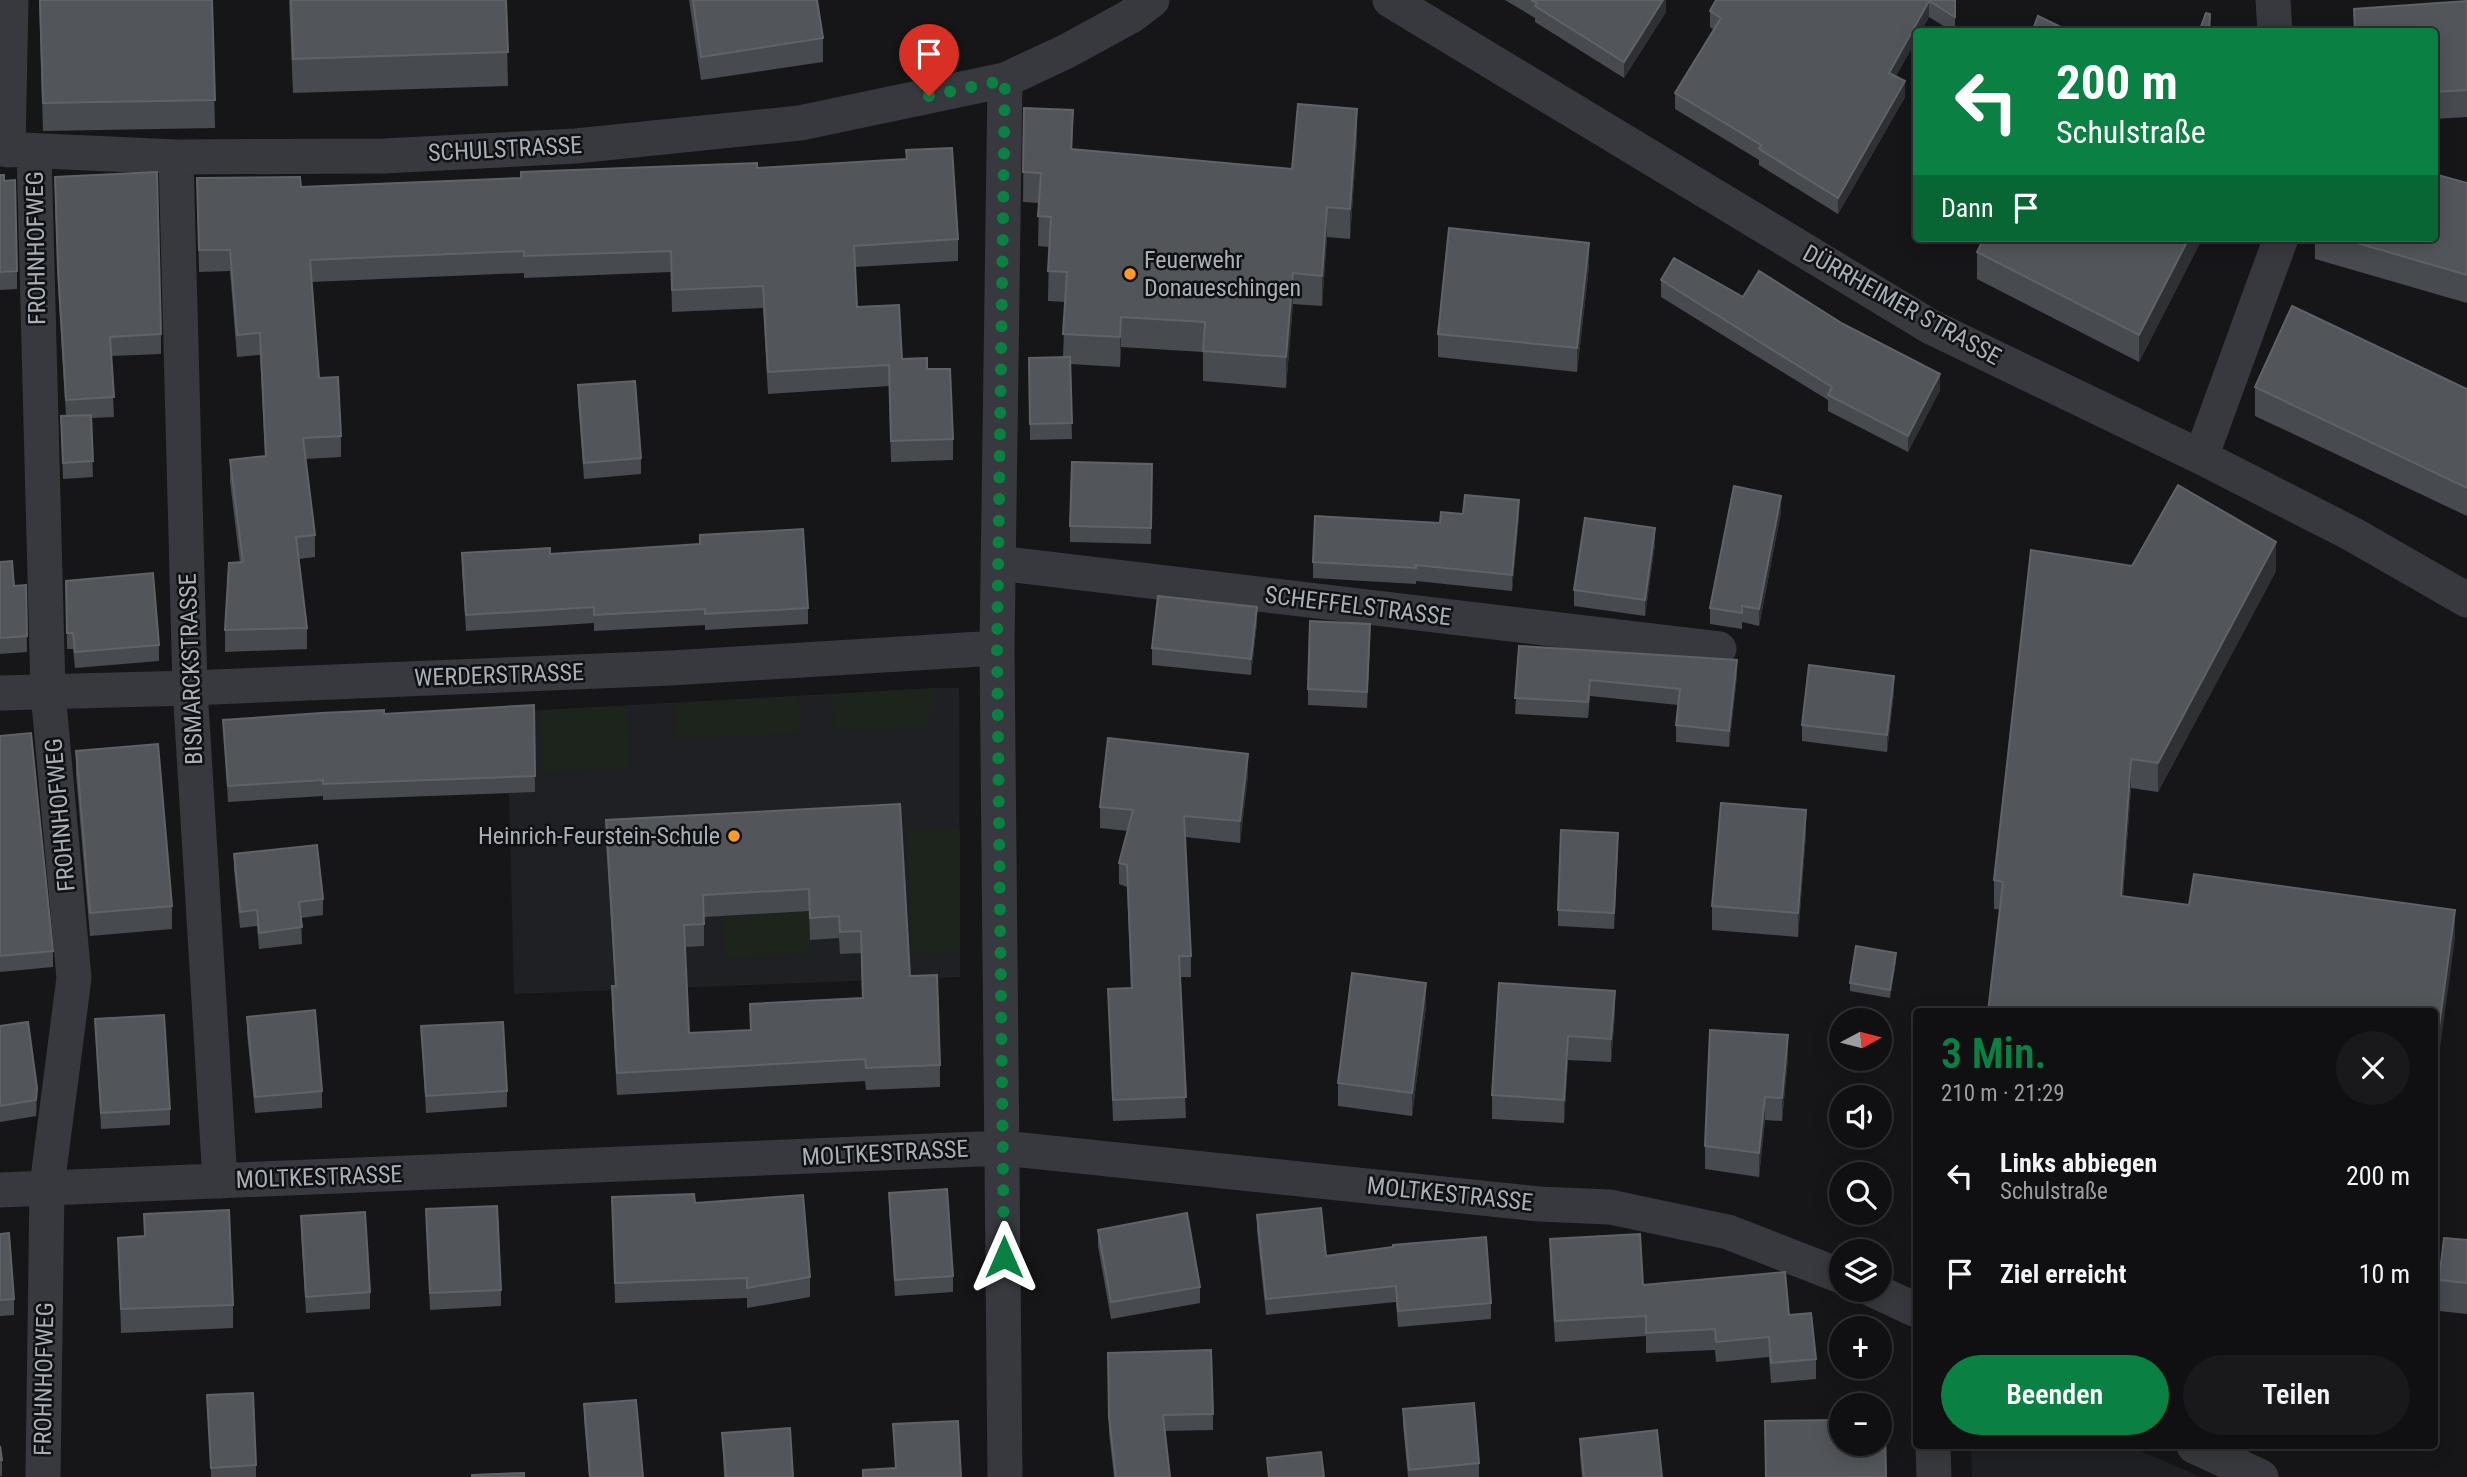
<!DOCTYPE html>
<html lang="de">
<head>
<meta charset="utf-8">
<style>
	:root { --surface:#101012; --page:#19191b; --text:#f1f3f6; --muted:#9c9d9f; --line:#303032; --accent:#0b8043 }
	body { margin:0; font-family:"Roboto Condensed",sans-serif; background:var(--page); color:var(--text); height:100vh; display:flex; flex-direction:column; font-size:26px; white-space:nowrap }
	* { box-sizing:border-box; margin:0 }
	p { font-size:23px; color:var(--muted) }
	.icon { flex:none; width:38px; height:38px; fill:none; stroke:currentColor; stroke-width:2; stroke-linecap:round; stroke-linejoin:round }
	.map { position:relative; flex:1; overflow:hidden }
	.panel { position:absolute; left:1913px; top:1008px; width:525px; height:441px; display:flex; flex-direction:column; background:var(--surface); border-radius:7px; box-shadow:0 4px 18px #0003,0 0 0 2px var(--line) }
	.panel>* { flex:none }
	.guide { position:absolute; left:1913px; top:28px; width:525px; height:214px; border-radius:7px; box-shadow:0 4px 18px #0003,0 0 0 2px var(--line); background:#0b8043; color:#fff; overflow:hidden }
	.needle { width:46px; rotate:83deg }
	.tools { position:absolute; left:1829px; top:1008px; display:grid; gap:14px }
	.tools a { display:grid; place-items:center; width:63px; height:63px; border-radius:50%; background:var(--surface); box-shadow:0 4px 18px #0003,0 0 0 2px var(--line); font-size:35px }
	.pin { position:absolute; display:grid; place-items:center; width:60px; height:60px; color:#fff; margin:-72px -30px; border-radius:50% 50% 50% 0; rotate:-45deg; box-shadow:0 0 7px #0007 }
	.pin .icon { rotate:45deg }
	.me { position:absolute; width:77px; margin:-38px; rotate:0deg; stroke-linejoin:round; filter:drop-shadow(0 0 5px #0008) }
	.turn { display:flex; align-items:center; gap:24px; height:147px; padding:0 28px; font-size:32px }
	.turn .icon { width:91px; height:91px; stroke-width:2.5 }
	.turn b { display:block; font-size:49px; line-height:60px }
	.then { display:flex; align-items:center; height:66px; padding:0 28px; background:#0003; gap:14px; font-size:26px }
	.round { display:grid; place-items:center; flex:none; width:74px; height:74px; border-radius:37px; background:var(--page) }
	.head { display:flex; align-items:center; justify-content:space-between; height:119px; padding:0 28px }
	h1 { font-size:42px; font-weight:600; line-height:52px; color:var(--accent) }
	.cta { display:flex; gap:14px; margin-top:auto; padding:14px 28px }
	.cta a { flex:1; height:80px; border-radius:42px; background:var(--accent); color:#fff; font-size:28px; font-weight:600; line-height:80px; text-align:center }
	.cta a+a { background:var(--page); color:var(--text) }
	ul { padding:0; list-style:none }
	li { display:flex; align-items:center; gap:21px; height:98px; padding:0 28px }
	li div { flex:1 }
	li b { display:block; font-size:26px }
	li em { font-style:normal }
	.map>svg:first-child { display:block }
	.built { fill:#1f2023 }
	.green { fill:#1c241c }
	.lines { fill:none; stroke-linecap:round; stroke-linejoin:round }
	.minor { stroke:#37393e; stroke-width:35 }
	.wall { fill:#474a4e; fill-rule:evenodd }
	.shaded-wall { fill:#2f3034 }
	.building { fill:#52555a; stroke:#5f6368; stroke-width:2; fill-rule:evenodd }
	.route { stroke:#0b8043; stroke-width:12; stroke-dasharray:0 21.6 }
	.poi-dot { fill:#ff9928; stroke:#111113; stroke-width:2.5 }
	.labels { text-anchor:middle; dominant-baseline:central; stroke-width:5; stroke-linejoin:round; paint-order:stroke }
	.street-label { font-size:24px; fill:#a7afb9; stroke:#111113 }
	.poi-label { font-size:24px; fill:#a7afb9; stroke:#111113; text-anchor:start }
</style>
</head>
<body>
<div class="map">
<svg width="2467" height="1477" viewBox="0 0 2467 1477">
	<rect width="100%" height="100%" fill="#161618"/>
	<!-- built -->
	<path class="built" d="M934,688H959L960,977L514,994L507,712Z
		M1971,1446H2129L2201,1477H1972Z"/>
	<!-- green -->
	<path class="green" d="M934,688V713H925V727L834,730L833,694Z
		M798,696L800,733L676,739V704Z
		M628,706L630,769L542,773L540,710Z
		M906,830H960V951L913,953Z
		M809,911L811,954L725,958L723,916Z"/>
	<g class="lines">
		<!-- minor -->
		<path class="minor" d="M1390,0L1931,327L2201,457L2352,534L2467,600
			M2273,0L2275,32
			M0,149L176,157L384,156L576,146L800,123L1005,80L1067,51L1131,16L1152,0
			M8,150L11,0
			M34,151L48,692L74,978L47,1186L43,1477
			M176,157L190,688L220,1181
			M2201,457L2281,238
			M998,563L1719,649
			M0,693L190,688L671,668L997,648
			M0,1190L1003,1148L1539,1204L1610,1207L1728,1232L1841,1276
			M1873,1290L1916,1310
			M1933,1446L1934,1477
			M2194,1446L2261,1477
			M1005,1477L997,648L1005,80"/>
	</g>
	<!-- wall -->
	<path class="wall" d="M39,0H212L215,128L43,131Z
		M289,0H506L508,86L293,93Z
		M689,0H817L823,38V62L701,80Z
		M1505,0H1666V12L1624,78L1535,22V18Z
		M1955,0V32H1953L1929,17L1896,76L1905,97L1838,214L1759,165V160L1675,109V93L1714,30L1710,27V11Z
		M2467,1V117L2434,119V32H2354V9Z
		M1024,108L1072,149L1292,169L1357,139L1350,239L1327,237L1322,306L1293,304L1286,388L1203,381V352L1121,347L1120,367L1070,364L1072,439L1030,440L1029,358L1063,357L1065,302L1048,301L1049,247L1038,246L1039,203L1023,202Z
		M757,168L958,239V261L855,267L857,307L902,359L927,369L953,439V460L891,462L889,386L768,394L763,308L672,312L671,272L524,278V273L311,282L319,378L341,436V457L305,459L315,535V557L299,559L307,628V649L225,652V630L240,563L230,482V460L265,456L260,355L237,357L230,271L199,272L197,178L301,187Z
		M0,175L4,181L17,271V289L0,290Z
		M2467,183V303L2315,259V238H2434Z
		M55,196L161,334V354L111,356L114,417L91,418L93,477L63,479L61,416H66L58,288Z
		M2201,241L2139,362L1977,279V252Z
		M1589,266L1577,372L1438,357V334Z
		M1661,280L1940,390L1908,452L1828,411V400L1661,297Z
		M578,385L641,458V474L584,479L578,402Z
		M2255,387L2467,389V516L2255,416Z
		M1152,464L1151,544L1070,542V526Z
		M1781,512L1759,626L1742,622V629L1710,624V608Z
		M1463,514L1519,516L1512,591L1416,581V584L1313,578V562L1440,523Z
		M700,535L808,608V624L705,630V625L594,631V623L466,631L462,569V553L550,554L700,544Z
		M1655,544L1645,616L1574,606V590Z
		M0,562L14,586L26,585L27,652L0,654Z
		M2132,566L2276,571L2158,792L2131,788L2123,896L2455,939L1994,909V880Z
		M66,581L159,645V661L75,668L73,649H67Z
		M1257,623L1251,675L1152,665V648Z
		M1370,640L1367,708L1308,705V689Z
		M1519,646L1737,676L1729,747L1676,742V725L1678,705L1590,696L1588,718L1515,714Z
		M1894,692L1887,752L1802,741V725Z
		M534,705L535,792L323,800V796L228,802L223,720L384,714Z
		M0,736L53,951V967L0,972Z
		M76,751L172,906V929L90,936L76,774Z
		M1248,775L1240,843L1185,837L1191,956V977H1180L1186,1118L1113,1121L1108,989L1131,988L1127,887L1119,884V863L1128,831L1100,828V807Z
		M900,804L910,976L940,1065V1087L866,1090L865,1081L617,1095L612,1008V986H615L606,842V820ZM809,911L810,940L839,938L840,954L861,953L862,998L750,1004V1030L689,1033L685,947L704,946V917Z
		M1806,834L1798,937L1712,930V906Z
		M1618,849L1614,929L1558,926V910Z
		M234,854L323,899V915L301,918L302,944L259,949L257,926L240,928L234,870Z
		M1896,961L1890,998L1850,991V983Z
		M1499,983L1615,1014L1611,1062L1568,1060L1564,1123L1492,1119V1095Z
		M1426,1007L1412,1116L1338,1106V1083Z
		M247,1017L322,1091V1108L255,1113L247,1033Z
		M95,1019L170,1109V1125L101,1129Z
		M0,1026L37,1104L36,1116L0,1122Z
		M421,1026L507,1091V1107L426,1113Z
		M1788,1058L1782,1121L1765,1120L1759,1177L1705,1169V1146Z
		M889,1193L953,1276V1292L895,1296L889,1209Z
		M612,1197L695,1203L810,1277V1297L747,1308V1298L615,1303Z
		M426,1209L501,1290V1306L430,1310Z
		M144,1214L233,1305V1328L121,1333L118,1238L144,1237Z
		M1257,1215L1326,1256L1491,1303V1319L1398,1327L1396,1302L1266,1315L1257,1231Z
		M301,1216L370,1292V1309L306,1313L301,1232Z
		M1098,1230L1200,1287V1303L1111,1319L1098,1246Z
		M0,1234L14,1299V1315L0,1316Z
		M1550,1239L1643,1285L1789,1315L1816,1359V1379L1771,1383L1769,1357L1716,1362L1715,1350L1646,1353V1336L1555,1342L1550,1260Z
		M2467,1240V1314L2439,1311V1280Z
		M1108,1353L1213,1414V1430L1165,1431L1170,1477H1114L1109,1433Z
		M207,1395L256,1465V1477H211Z
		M584,1404L643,1477H589L584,1420Z
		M1403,1409L1479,1463V1477H1408L1403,1425Z
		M722,1433L793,1477H724Z
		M1580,1439L1662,1477H1582L1580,1455Z
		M0,1446L2,1460V1476H0Z"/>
	<!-- shaded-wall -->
	<path class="shaded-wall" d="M1663,0H1666V12L1624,78V62Z
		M1929,1V17L1921,32H1916V40L1889,89V73Z
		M1905,81V97L1838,214V198Z
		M1357,109V139L1350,239V209Z
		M1073,110V141L1071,179V149Z
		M1327,207V237L1322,306V276Z
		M2189,238H2201V241L2139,362V335Z
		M1589,243V266L1577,372V348Z
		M1293,273V304L1286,388V357Z
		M1121,317V347L1120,367V337Z
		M1940,374V390L1908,452V436Z
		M1781,496V512L1759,626V609Z
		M1519,500V516L1512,591V575Z
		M1655,528V544L1645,616V600Z
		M2276,542V571L2158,792V763Z
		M1257,607V623L1251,675V659Z
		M1370,624V640L1367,708V692Z
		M1737,660V676L1729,747V731Z
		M1894,676V692L1887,752V735Z
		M1248,754V775L1240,843V821Z
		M2131,759V788L2121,925V896Z
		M1806,810V834L1798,937V913Z
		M1618,833V849L1614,929V913Z
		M2455,910V939L2434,1092V1063Z
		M1896,953V961L1890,998V990Z
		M1426,983V1007L1412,1116V1093Z
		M1615,991V1014L1611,1062V1039Z
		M1788,1035V1058L1782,1121V1098Z
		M1568,1036V1060L1564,1123V1100Z
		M37,1088V1104L36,1116V1100Z
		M1765,1097V1120L1759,1177V1153Z"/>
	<!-- building -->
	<path class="building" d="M40,0H212L215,100L43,103Z
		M291,0H506L508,52L293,59Z
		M693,0H817L823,38L701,57Z
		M1531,0H1663L1624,62L1535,6L1537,3Z
		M1716,0H1955V17L1929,1L1889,73L1905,81L1838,198L1759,149L1761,145L1675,93L1721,18L1710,11Z
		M2467,1V90L2434,92V32H2355L2354,9Z
		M2206,13L2210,14L2209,32H2199Z
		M2038,16L2071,32H2032Z
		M1298,104L1357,109L1350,209L1327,207L1322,276L1293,273L1286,357L1203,351L1205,322L1121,317L1120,337L1063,334L1067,272L1048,271L1051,217L1038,216L1041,173L1023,172L1024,108L1073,110L1071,149L1292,169Z
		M952,148L958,239L854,246L857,307L899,305L902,359L927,358V369H950L953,439L891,441L889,365L768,372L763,286L672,290L671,251L524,256V251L310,260L319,378L338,377L341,436L303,438L315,535L296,537L307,628L225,630L229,563L243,562L230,460L266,456L260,333L237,335L230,250H199L197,178L300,177L301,187L521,178V172L757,163V168L907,159L906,150Z
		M157,172L161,334L110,337L114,397L66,400L58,269L55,177Z
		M2434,174L2467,183V275L2340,238H2434Z
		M0,175H4V181L15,180L17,271L0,272Z
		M1449,228L1589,243L1577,348L1438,334Z
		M1984,238H2189L2139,335L1977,252Z
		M1674,258L1743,297L1759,271L1843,324L1940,374L1908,436L1828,395L1832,387L1661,280Z
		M2292,306L2467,389V488L2255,387Z
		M1070,357L1072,423L1030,424L1029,358Z
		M635,381L641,458L584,463L578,385Z
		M91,415L93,461L63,463L61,416Z
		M1072,462L1152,464L1151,528L1070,526Z
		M2178,485L2276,542L2158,763L2131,759L2121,896L2189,905L2194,874L2455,910L2434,1063V1012H1988L2003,882L1994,880L2031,550L2132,566Z
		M1734,486L1781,496L1759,609L1742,606V613L1710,608Z
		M1465,495L1519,500L1512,575L1416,565V568L1313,562L1315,516L1440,523L1441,512L1463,514Z
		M1585,518L1655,528L1645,600L1574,590Z
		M803,529L808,608L705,614V609L594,615V607L466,615L462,553L550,548V554L700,544V535Z
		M12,561L14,586L26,585L27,636L0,638V562Z
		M153,573L159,645L75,652L73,633H67L66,581Z
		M1158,596L1257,607L1251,659L1152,648Z
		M1310,621L1370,624L1367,692L1308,689Z
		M1519,646L1737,660L1729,731L1676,725L1680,689L1590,680L1588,702L1515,698Z
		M1809,665L1894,676L1887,735L1802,725Z
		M534,705L535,776L323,784V780L228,786L223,720L321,713L384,710V714Z
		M31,733L53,951L0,956V736Z
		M1108,738L1248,754L1240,821L1184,816L1191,956H1179L1186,1097L1113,1100L1108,989L1132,988L1127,865L1119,863L1133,810L1100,807Z
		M158,744L172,906L90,913L76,751Z
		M1721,803L1806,810L1798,913L1712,906Z
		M900,804L910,976L937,975L940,1065L866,1068L865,1059L617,1073L612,986H616L606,820ZM809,889L810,918L839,916L840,932L861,931L863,998L750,1004L751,1030L689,1033L684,925L704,924L703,895Z
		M1561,830L1618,833L1614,913L1558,910Z
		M317,845L323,899L299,902L302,927L259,933L257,910L240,912L234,854Z
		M1856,946L1896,953L1890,990L1850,983Z
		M1352,973L1426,983L1412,1093L1338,1083Z
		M1499,983L1615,991L1611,1039L1568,1036L1564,1100L1492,1095Z
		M315,1010L322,1091L255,1097L247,1017Z
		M164,1015L170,1109L101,1113L95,1019Z
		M28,1022L37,1088L36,1100L0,1106V1026Z
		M503,1022L507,1091L426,1096L421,1026Z
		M1710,1030L1788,1035L1782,1098L1765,1097L1759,1153L1705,1146Z
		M947,1189L953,1276L895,1280L889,1193Z
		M694,1194L695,1203L803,1195L810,1277L747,1288V1278L615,1283L612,1197Z
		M497,1206L501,1290L430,1293L426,1209Z
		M1321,1208L1326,1256L1393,1247V1245L1486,1237L1491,1303L1398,1311L1396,1286L1266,1299L1257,1215Z
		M229,1210L233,1305L121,1309L118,1238L145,1236L144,1214Z
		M365,1212L370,1292L306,1297L301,1216Z
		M1187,1213L1200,1287L1111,1302L1098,1230Z
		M9,1233L14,1299L0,1300V1234Z
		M1640,1234L1643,1285L1785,1272L1789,1315L1811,1313L1816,1359L1771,1363L1769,1337L1716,1342L1715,1329L1646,1333V1316L1555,1321L1550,1239Z
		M2444,1238L2467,1240V1283L2439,1280Z
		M1211,1350L1213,1414L1163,1415L1170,1477H1116L1109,1417L1108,1353Z
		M253,1393L256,1465L211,1468L207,1395Z
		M636,1400L643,1477H590L584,1404Z
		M1474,1403L1479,1463L1409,1470L1403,1409Z
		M1880,1419H1885L1886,1477H1766L1765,1421L1841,1420V1444H1880Z
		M958,1421L961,1477H863V1470L896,1468L893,1424Z
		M790,1428L793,1477H726L722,1433Z
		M1657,1430L1662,1477H1584L1580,1439Z
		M0,1446L2,1460H0Z
		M1321,1452L1324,1477H1269L1267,1458Z
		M524,1473V1477H472V1475Z"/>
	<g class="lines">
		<!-- route -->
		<path class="route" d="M929,96L1005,80L997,648L1004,1257"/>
	</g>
	<!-- markers -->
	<g class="poi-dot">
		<circle cx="1130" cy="274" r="7"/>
		<circle cx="734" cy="836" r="7"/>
	</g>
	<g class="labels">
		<!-- street labels -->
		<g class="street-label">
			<text transform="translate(505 149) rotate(-3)">SCHULSTRASSE</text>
			<text transform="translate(36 248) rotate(-91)">FROHNHOFWEG</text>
			<text transform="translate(1902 305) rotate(29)">DÜRRHEIMER STRASSE</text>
			<text transform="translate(1358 606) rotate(7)">SCHEFFELSTRASSE</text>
			<text transform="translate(191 669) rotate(-92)">BISMARCKSTRASSE</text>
			<text transform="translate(499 675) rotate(-2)">WERDERSTRASSE</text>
			<text transform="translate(60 815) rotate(-95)">FROHNHOFWEG</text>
			<text transform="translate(885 1153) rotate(-3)">MOLTKESTRASSE</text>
			<text transform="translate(319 1177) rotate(-2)">MOLTKESTRASSE</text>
			<text transform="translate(1450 1194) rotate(6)">MOLTKESTRASSE</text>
			<text transform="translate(44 1379) rotate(-89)">FROHNHOFWEG</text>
		</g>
		<!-- poi labels -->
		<g class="poi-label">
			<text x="1144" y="260">Feuerwehr<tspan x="1144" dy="28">Donaueschingen</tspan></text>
			<text x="720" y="836" text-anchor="end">Heinrich-Feurstein-Schule</text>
		</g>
	</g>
</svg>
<div class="tools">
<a><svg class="needle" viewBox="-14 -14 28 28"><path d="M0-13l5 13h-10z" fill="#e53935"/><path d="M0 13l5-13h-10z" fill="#9c9d9f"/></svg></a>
<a><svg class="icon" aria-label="sound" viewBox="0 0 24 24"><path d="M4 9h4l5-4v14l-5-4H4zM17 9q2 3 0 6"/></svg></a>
<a><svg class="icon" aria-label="search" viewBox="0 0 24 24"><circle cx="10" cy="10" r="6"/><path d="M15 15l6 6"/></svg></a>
<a><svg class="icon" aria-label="layers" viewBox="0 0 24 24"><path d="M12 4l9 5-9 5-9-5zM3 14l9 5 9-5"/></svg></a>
<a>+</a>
<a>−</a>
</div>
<div class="pin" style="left:929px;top:96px;background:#d93025"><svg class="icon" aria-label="arrive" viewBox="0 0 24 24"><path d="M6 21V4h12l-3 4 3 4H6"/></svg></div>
<svg class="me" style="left:1004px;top:1257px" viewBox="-20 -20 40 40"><path d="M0-17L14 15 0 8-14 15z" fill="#0b8043" stroke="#fff" stroke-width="4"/></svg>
<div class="guide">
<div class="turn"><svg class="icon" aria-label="left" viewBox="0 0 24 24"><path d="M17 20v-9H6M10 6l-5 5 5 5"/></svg><div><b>200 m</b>Schulstraße</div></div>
<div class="then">Dann<svg class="icon" aria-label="arrive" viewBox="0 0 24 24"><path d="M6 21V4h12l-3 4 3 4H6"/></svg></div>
</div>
<section class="panel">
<div class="head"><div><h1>3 Min.</h1><p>210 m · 21:29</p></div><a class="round"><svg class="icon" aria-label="close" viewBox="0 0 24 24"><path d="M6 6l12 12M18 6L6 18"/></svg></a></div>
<ul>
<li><svg class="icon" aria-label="left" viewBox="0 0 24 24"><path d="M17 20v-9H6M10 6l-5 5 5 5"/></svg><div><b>Links abbiegen</b><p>Schulstraße</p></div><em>200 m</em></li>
<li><svg class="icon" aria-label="arrive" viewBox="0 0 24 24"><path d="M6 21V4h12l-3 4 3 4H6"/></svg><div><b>Ziel erreicht</b></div><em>10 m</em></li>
</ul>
<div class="cta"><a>Beenden</a><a>Teilen</a></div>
</section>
</div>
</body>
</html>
